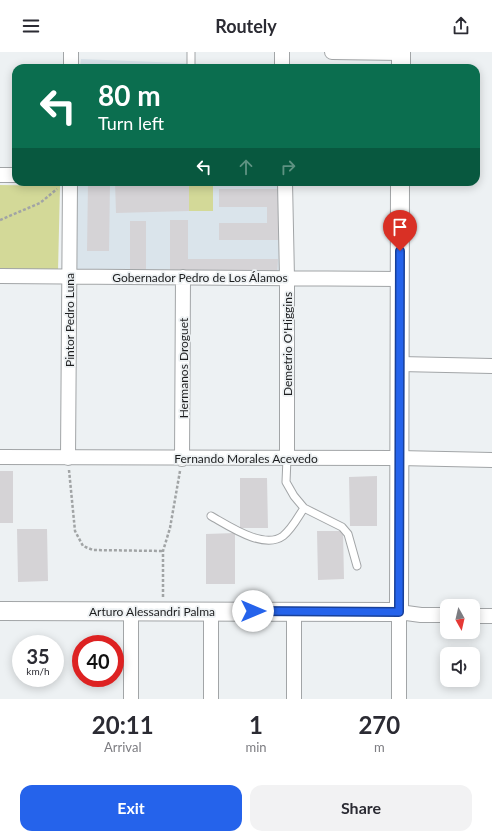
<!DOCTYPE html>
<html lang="en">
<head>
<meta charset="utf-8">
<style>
	:root { --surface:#fff; --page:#f2f2f3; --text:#2b2b33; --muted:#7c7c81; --accent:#2563eb }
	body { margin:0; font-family:Lato,sans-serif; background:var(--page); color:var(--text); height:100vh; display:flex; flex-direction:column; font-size:15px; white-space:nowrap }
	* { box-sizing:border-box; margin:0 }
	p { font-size:13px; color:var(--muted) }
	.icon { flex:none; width:22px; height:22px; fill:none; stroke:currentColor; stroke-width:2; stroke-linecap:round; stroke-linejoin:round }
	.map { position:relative; height:647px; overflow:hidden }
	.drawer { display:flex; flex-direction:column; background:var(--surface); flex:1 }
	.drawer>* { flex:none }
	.banner { position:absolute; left:12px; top:12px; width:468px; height:122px; border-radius:12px; box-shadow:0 2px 10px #0003; background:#0b6e4f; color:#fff; overflow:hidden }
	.needle { width:26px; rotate:172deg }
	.fabs { position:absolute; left:440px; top:547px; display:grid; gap:8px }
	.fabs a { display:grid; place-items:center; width:40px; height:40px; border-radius:8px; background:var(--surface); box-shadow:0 2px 10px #0003; font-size:20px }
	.speed { position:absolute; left:12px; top:583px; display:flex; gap:8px; font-size:20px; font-weight:700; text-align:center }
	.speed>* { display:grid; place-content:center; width:52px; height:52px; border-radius:50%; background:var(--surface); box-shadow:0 2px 10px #0003; line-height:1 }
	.speed small { font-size:10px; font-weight:400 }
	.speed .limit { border:6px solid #d22; background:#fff; color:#111 }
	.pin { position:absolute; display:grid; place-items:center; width:34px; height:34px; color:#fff; margin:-41px -17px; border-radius:50% 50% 50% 0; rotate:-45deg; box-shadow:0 0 4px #0007 }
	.pin .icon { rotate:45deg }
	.me { position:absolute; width:44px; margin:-22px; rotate:90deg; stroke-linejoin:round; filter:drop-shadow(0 0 3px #0008) }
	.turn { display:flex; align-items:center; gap:14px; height:84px; padding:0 20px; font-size:18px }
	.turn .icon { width:52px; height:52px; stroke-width:2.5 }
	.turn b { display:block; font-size:28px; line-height:34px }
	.lanes { display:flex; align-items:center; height:38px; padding:0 20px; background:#0003; justify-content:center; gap:20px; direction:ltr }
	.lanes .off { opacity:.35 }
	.eta { display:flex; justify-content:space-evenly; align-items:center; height:68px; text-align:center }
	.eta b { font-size:24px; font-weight:700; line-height:28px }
	.button { display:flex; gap:8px; margin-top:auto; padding:8px 20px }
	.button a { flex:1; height:46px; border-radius:12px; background:var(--accent); color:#fff; font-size:16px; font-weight:700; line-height:46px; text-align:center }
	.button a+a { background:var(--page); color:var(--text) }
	header { display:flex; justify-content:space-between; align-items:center; height:52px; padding:0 20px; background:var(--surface); font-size:18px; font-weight:700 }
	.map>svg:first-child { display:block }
	.built { fill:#dae4eb }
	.green { fill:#d3d998 }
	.building { fill:#d5d3d6 }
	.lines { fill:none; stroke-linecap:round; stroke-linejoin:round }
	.service-casing { stroke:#a2a5a7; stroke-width:9 }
	.minor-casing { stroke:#a2a5a7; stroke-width:16 }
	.tertiary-casing { stroke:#a2a5a7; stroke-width:20 }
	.path { stroke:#a1a4a5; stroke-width:2.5; stroke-dasharray:3 2; stroke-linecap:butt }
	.service { stroke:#fff; stroke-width:7 }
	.minor { stroke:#fff; stroke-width:14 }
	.tertiary { stroke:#fff; stroke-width:18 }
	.route-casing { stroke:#184099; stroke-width:10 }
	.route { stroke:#2563eb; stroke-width:7 }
	.labels { text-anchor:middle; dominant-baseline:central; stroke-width:3.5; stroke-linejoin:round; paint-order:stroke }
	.street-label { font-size:12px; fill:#1d1e1f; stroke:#edf1f3 }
</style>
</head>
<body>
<header><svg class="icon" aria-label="menu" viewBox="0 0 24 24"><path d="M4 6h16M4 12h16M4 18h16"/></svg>Routely<svg class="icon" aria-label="share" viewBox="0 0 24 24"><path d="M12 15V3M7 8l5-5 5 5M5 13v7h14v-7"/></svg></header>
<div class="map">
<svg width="492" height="647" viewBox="0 0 492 647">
	<rect width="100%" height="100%" fill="#edf1f3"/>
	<!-- built -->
	<path class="built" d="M81,7L282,15V16H80Z
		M77,130H283L284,223L75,221Z"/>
	<!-- green -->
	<path class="green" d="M189,130H213V159H189Z
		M0,133L60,134L58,219H0Z"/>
	<!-- building -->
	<path class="building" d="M88,130H110L109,199H87Z
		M115,130H189V159L116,161Z
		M219,137H278L279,188H219V171H267V155H219Z
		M170,168H188V207H278L277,224H170Z
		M130,169H146V222H130Z
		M0,419H13V471H0Z
		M377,424V474H350L349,425Z
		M240,426H267L268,476H240Z
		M17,477H47L48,529L18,530Z
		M317,479H343L344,527L318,528Z
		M235,481V532H206V482Z"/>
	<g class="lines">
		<!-- service casing -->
		<g class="service-casing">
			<path id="service" d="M191,0V16
				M287,406L286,430L294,444L304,456L342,475L348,482L357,514
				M211,464C229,474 264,498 283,484C292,477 298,465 304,456"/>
		</g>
		<!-- minor casing -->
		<g class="minor-casing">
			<path id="minor" d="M282,0V16
				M332,0L401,1
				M71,16V0
				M0,123H16
				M285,130L287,226V406
				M0,224L400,227
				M400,312L492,314
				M0,405L399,406L492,408
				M68,406L70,130
				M182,407L183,225
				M473,564H492
				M131,647V559
				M211,647V559
				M294,647V559
				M399,647V560L421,563H447"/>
		</g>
		<!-- tertiary casing -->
		<g class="tertiary-casing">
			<path id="tertiary" d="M401,16V0
				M0,559L399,560L400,130"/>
		</g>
		<!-- path -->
		<path class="path" d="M0,168L40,151L57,137
			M69,418L75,479L83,494L93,498L163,499
			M163,545V499L170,476L180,419"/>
		<!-- service -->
		<use href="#service" class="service"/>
		<!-- minor -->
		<use href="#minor" class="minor"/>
		<!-- tertiary -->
		<use href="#tertiary" class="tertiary"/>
	</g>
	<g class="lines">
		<!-- route casing -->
		<g class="route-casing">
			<path id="route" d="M253,559L399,560L400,199"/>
		</g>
		<!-- route -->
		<use href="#route" class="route"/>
	</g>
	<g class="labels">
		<!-- street labels -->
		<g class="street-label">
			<text x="200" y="225">Gobernador Pedro de Los Álamos</text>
			<text transform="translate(69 268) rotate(-90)">Pintor Pedro Luna</text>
			<text transform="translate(287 292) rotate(-90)">Demetrio O'Higgins</text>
			<text transform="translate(183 316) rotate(-90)">Hermanos Droguet</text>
			<text x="246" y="406">Fernando Morales Acevedo</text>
			<text x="152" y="559">Arturo Alessandri Palma</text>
		</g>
	</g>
</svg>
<div class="fabs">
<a><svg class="needle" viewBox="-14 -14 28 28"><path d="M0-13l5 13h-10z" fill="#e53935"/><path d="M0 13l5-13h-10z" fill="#7c7c81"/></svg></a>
<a><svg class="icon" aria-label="sound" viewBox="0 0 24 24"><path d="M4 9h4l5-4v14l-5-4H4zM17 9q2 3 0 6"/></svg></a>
</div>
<div class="speed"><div>35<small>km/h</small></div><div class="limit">40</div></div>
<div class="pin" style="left:400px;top:199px;background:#d93025"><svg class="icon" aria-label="arrive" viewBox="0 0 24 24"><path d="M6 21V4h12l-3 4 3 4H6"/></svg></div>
<svg class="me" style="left:253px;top:559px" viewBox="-20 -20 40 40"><circle r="19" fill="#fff"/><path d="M0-13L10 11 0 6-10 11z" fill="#2563eb"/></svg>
<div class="banner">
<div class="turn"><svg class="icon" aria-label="left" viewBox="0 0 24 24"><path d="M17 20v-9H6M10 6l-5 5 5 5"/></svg><div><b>80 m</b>Turn left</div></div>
<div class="lanes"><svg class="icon" aria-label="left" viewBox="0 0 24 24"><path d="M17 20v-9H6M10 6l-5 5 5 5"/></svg><svg class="icon off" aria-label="ahead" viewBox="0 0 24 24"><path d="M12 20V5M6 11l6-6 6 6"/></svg><svg class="icon off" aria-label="right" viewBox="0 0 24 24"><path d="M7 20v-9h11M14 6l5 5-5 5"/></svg></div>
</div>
</div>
<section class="drawer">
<div class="eta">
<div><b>20:11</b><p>Arrival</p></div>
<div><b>1</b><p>min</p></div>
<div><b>270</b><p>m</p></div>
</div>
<div class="button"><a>Exit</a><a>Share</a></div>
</section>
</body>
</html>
